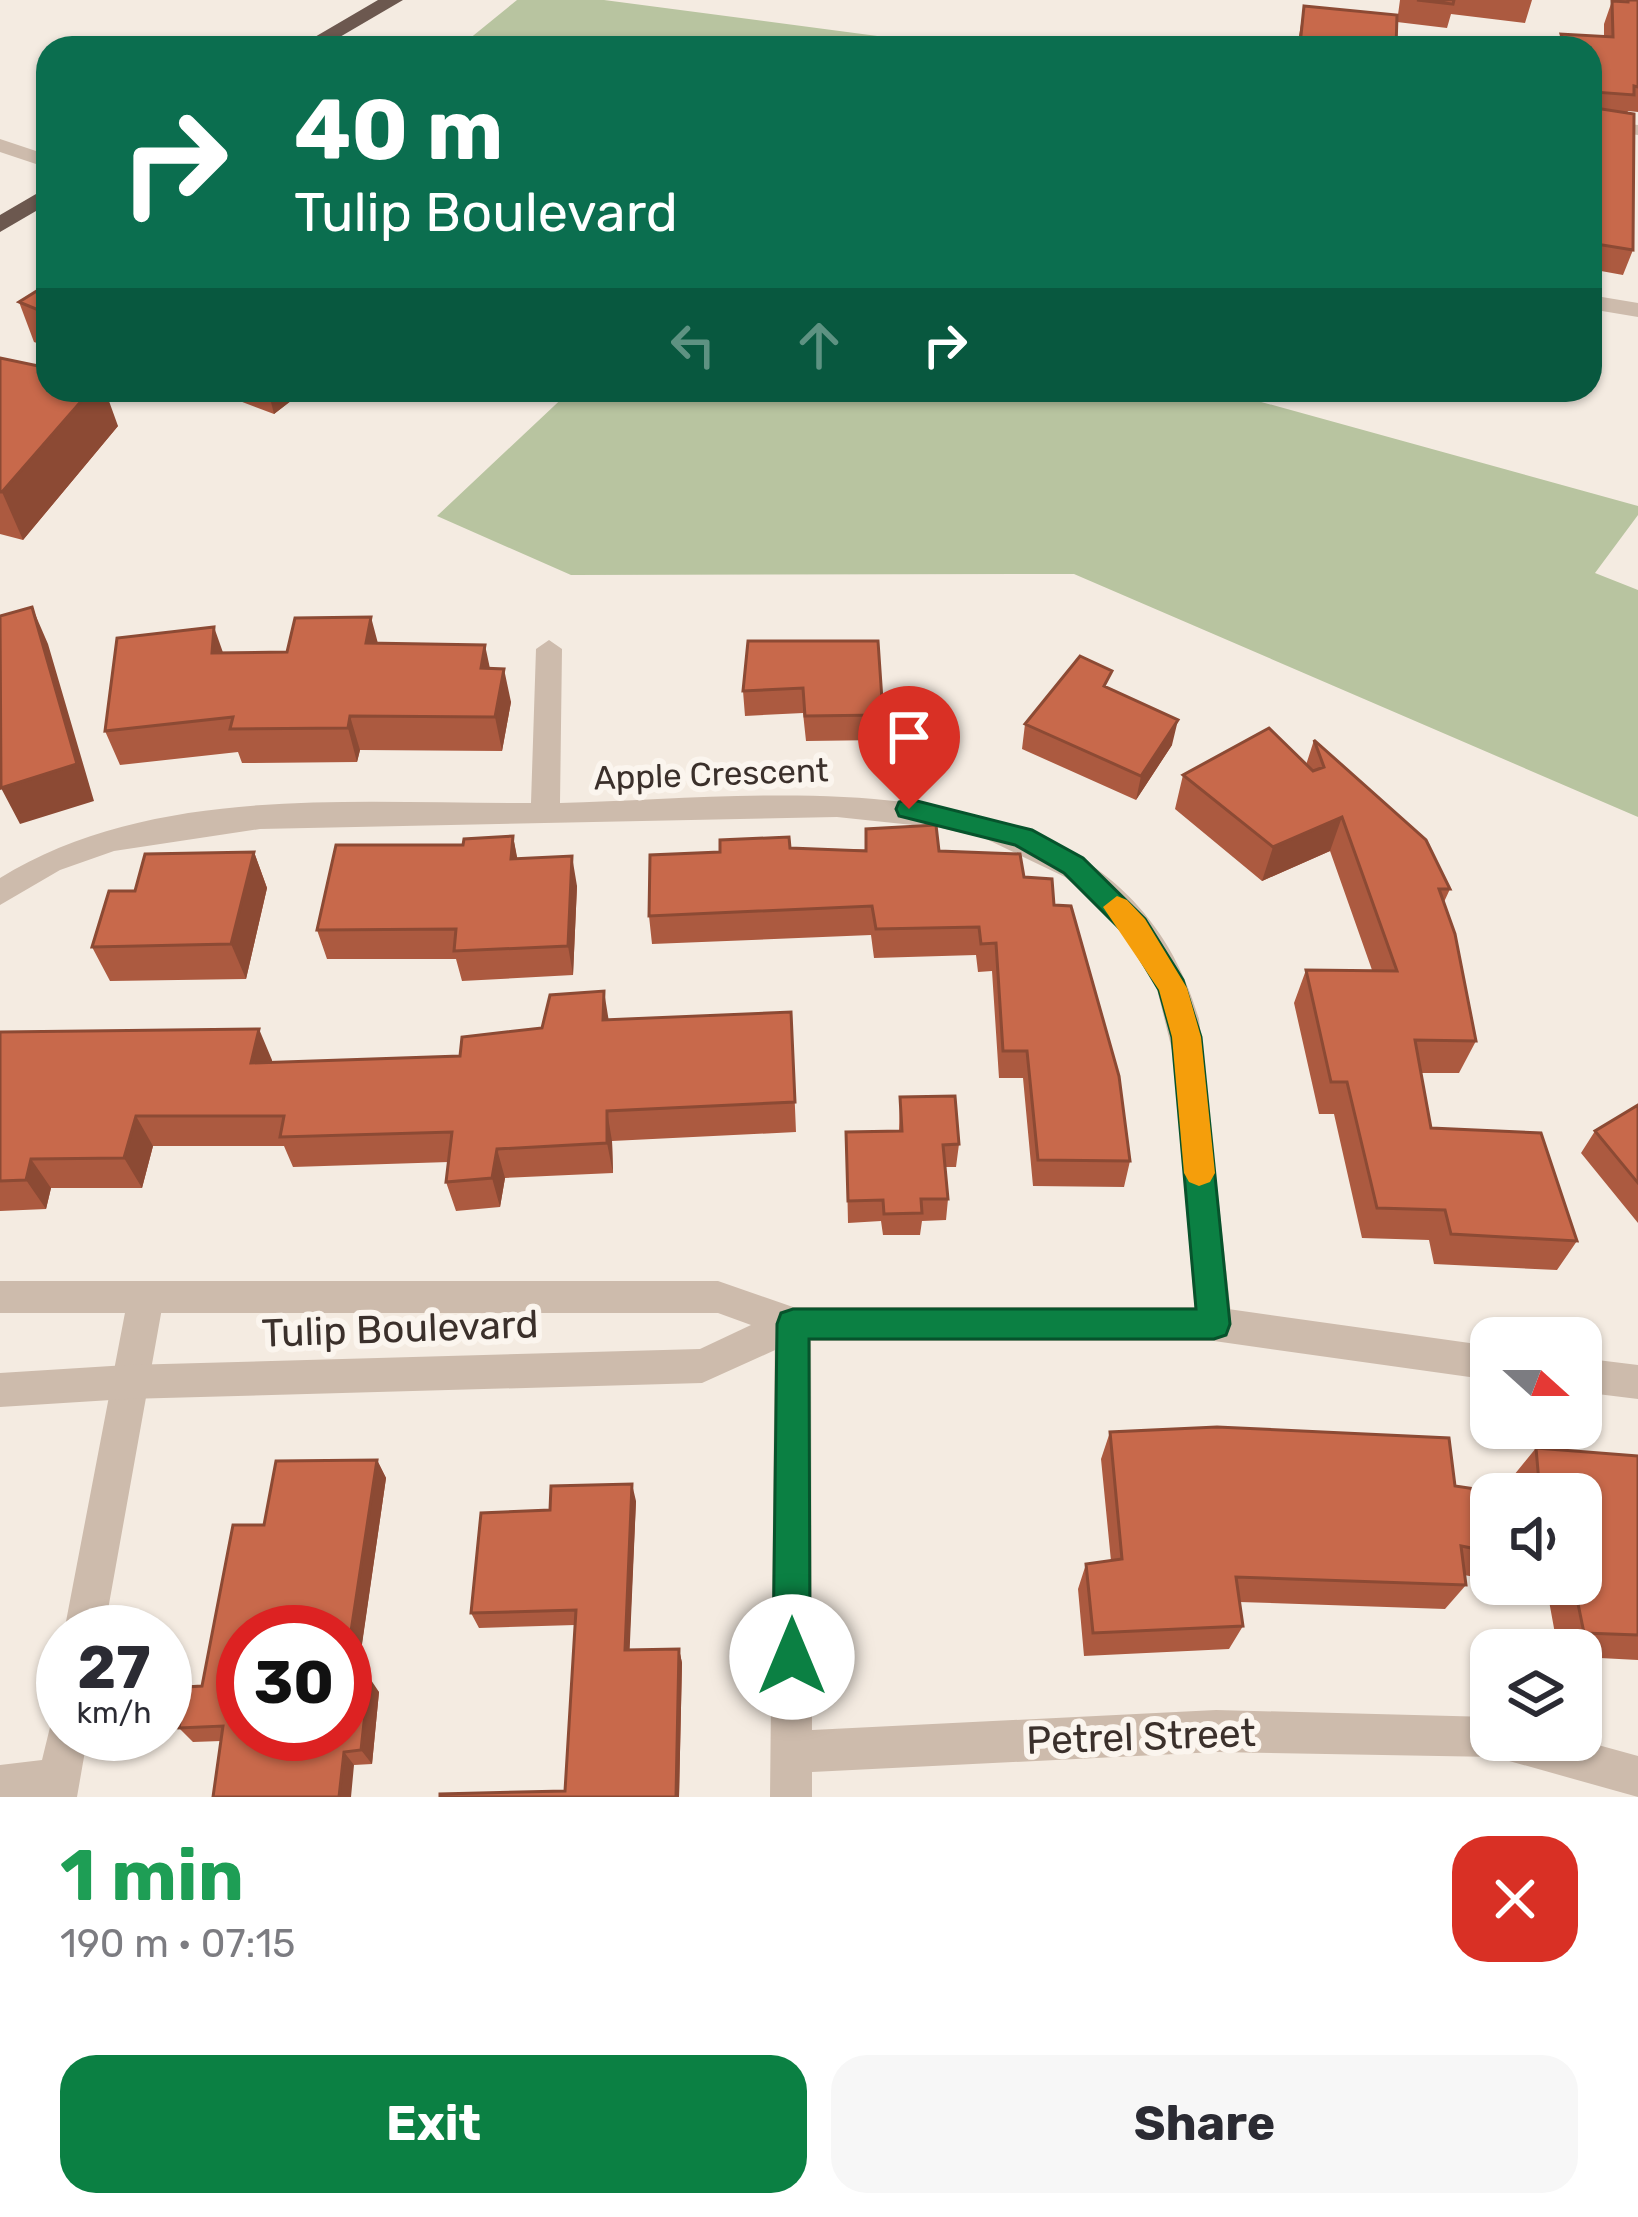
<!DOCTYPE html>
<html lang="en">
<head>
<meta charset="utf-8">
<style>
	:root { --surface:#fff; --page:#f7f7f7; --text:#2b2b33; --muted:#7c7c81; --accent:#0b8043 }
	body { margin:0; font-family:Rubik,sans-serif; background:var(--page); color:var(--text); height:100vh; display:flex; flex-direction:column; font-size:45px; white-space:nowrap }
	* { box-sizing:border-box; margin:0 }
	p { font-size:39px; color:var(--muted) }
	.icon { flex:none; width:66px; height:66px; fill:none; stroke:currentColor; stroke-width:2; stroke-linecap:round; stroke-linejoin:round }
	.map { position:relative; height:1797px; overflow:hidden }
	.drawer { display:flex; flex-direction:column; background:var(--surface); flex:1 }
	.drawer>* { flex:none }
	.banner { position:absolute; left:36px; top:36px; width:1566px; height:366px; border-radius:36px; box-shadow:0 3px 9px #0004; background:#0b6e4f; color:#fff; overflow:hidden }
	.needle { width:78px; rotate:111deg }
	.fabs { position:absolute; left:1470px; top:1317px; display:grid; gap:24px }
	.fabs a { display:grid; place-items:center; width:132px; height:132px; border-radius:24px; background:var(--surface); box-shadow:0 3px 9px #0004; font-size:60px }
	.speed { position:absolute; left:36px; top:1605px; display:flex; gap:24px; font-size:60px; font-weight:700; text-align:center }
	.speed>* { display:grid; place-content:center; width:156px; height:156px; border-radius:50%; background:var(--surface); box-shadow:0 3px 9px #0004; line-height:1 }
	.speed small { font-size:30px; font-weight:400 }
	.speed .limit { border:18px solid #d22; background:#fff; color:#111 }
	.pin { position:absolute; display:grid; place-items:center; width:102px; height:102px; color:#fff; margin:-123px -51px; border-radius:50% 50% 50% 0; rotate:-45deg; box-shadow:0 0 12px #0007 }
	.pin .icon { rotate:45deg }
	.me { position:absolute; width:132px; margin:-66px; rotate:0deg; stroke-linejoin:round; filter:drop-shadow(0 0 9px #0008) }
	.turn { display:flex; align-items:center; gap:42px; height:252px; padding:0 60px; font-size:54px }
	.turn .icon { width:156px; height:156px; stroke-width:2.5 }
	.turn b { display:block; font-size:84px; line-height:102px }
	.lanes { display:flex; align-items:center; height:114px; padding:0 60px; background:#0003; justify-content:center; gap:60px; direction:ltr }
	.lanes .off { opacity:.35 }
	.round { display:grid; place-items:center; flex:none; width:126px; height:126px; border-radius:36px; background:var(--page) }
	.head { display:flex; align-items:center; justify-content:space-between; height:204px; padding:0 60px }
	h1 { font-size:72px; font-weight:700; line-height:90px; color:#1e9e55 }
	.cta { display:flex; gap:24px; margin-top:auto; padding:24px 60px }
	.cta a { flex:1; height:138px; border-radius:36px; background:var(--accent); color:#fff; font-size:48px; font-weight:700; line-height:138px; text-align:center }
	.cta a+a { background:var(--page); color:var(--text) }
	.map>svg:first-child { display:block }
	.green { fill:#b8c4a0 }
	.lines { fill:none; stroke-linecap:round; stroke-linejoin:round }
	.service { fill:#cdbbac; fill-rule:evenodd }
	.minor { fill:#cdbbac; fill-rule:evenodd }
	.tertiary { fill:#cdbbac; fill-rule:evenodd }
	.trunk { fill:#6c584f; fill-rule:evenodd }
	.wall { fill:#ac5a40 }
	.shaded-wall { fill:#8c4a34 }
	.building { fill:#c8694b; stroke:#8c4a34; stroke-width:3 }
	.route { fill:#0b8043; stroke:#07532c; stroke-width:3 }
	.slow { fill:#f59e0b }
	.labels { text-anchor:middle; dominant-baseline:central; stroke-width:12; stroke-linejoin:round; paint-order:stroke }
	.street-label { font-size:33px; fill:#3b302b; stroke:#fbf5ee }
	.near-street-label { font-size:39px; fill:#3b302b; stroke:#fbf5ee }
</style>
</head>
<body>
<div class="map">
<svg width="1638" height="1797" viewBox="0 0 1638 1797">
	<rect width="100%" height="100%" fill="#f4ebe1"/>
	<!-- green -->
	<path class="green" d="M517,0H604L968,48H458Z
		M571,390H1218L1638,506V515L1595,573L1638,590V817L1074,574L571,575L437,516Z"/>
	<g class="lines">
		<!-- service -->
		<path class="service" d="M1590,119L1638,125V135L1590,129Z"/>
		<!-- minor -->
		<path class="minor" d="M0,139L48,155V168L0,152Z
			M1590,295L1638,303V317L1590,309Z
			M549,640L562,649L560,803C779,798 1119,744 1199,1019L1232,1324L1227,1336L1214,1341L1201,1336L1196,1324L1173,1054L1157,989L1134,947L1102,908L1065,877L984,838L941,828L837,817L260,829L114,851L60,870L0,905V878C153,783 358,804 531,803L536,649Z
			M146,1281L159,1286L164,1297L104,1632H64L128,1297L133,1286Z
			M793,1307L806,1312L811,1324L812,1730L1216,1710L1491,1717V1740H1580L1638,1756V1797L1495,1757L1216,1752L812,1772V1797H770L775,1324L780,1312Z
			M63,1715V1734H88L77,1797H0V1765L42,1760L52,1719Z"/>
		<!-- tertiary -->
		<path class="tertiary" d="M0,1281H718L793,1307H1214L1491,1346V1380L1214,1341H795L702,1383L127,1399L0,1407V1373L127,1365L700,1349L751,1325L718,1313H0Z
			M1581,1358L1638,1365V1399L1581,1392Z"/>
		<!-- trunk -->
		<path class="trunk" d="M378,0H403L321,48H296Z
			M48,187V204L0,232V215Z"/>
	</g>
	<!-- wall -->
	<path class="wall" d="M1400,0H1532L1525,23L1451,14L1447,28L1397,22Z
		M1621,0H1638V112L1628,111L1627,113L1633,250L1623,275L1590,269V48H1556L1561,34L1604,36V24L1612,1L1621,2Z
		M1304,6L1396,48H1297Z
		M48,284V347L34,342L19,302Z
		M0,358L118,426L23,540L0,534Z
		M211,390H305L274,414Z
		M748,641L883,715L882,740L806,741L803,713L745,716L743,691Z
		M378,643L490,668L511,702L502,751L360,750L357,762L242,763L238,752L120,765L105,731L223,652H287Z
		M1109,688L1172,745L1136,800L1022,749L1025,724Z
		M1314,740L1450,889L1444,902L1476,1041L1459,1073H1421L1431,1128L1577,1241L1557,1270L1434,1264L1429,1240L1362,1238L1334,1114H1319L1294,1003L1306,970H1372L1330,851L1262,881L1175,809L1183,775L1306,765Z
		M513,836L517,859L577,886L573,975L462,981L456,959H327L317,930L463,845Z
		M790,848L939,851L1024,877L1054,905L1130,1161L1124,1187L1033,1186L1023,1078H999L992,971L978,972L976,955L874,958L871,935L652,944L649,916L720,852Z
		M254,852L267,888L246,979L110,981L92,947L135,891Z
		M791,1012L796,1132L612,1141L613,1173L505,1178L500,1207L456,1211L446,1182L449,1162L293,1167L284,1146H153L142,1188H51L46,1209L0,1211V1032L272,1060V1062L460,1056L609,1020Z
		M900,1097L959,1144L956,1167H945L948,1199L946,1220L922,1221L920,1235H883L881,1221L848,1223L846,1132L899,1131Z
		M1638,1105V1223L1581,1153L1595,1131Z
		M1110,1432L1455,1486L1491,1494V1580L1464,1575L1466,1585L1445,1609L1239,1602L1243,1626L1229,1649L1084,1656L1078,1589L1086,1564L1111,1561L1101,1459Z
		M1536,1448L1638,1456V1660L1581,1657V1650H1558L1547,1590L1513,1584H1581V1494H1515L1514,1475Z
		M377,1460L386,1478L357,1677L379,1692L372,1764L354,1765L221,1741L193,1742L179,1728L202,1686L264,1525Z
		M636,1501L629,1650L679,1649L682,1663L679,1797H440L565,1791L575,1625L479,1628L471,1613L550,1510Z"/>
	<!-- shaded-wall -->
	<path class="shaded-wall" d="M91,390H105L118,426L23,540L2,492Z
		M268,390H305L274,414Z
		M32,607L48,644L94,801L20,824L1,788Z
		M371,617L380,651L366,643Z
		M214,627L226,661L212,653Z
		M485,645L492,678L481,668Z
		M504,669L511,702L502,751L495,717Z
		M350,716L360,750L357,762L348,728Z
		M1178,720L1172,745L1136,800L1141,776Z
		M1342,817L1330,851L1262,881L1273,847Z
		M513,836L519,867L511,859Z
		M254,852L267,888L246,979L231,944Z
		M572,856L577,886L573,975L568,946Z
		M604,991L609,1022L603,1020Z
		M259,1029L272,1060L264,1094L251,1063Z
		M607,1111L612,1141L613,1173L607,1143Z
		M136,1116L153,1146L142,1188L124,1158Z
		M497,1149L505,1178L500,1207L492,1178Z
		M31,1159L51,1188L46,1209L26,1180Z
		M377,1460L386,1478L355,1693L345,1680V1671Z
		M632,1484L636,1501L629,1665L625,1650Z
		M679,1649L682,1663L679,1797H676Z
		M369,1677L379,1692L372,1764L361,1750Z
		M344,1752L354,1765L351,1797H339Z"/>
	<!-- building -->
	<path class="building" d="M1417,0H1454L1453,4Z
		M1628,0H1638V87L1634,86V95L1595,92V108L1634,114L1633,250L1590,243V48H1565L1561,34L1613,37L1612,1L1628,2Z
		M1304,6L1397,15L1396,48H1331L1300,45Z
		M48,284V314L19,302Z
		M0,358L48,368V390H91L2,492H0Z
		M32,607L77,764L1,788L0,616Z
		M371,617L366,643L485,645L481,668L504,669L495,717L350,716L348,728L230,729L233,717L105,731L117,638L214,627L212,653L287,652L295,618Z
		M748,641H878L883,715L805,716L803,688L743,691Z
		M1080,656L1112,671L1104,686L1178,720L1141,776L1025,724Z
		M1269,728L1313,771L1324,767L1314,740L1426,840L1450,889H1439L1455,934L1476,1041L1415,1040L1431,1128L1541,1133L1577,1241L1451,1234L1445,1210L1377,1208L1347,1082H1331L1306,970L1397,971L1342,817L1273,847L1183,775Z
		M936,825L939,851L1020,854L1024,877L1052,879L1054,905L1071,906L1119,1076L1130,1161L1038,1160L1027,1051H1003L996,943L981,944L979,927L876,929L872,906L649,916L650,855L720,852V840L789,837L790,848L866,851V829Z
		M513,836L511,859L572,856L568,946L454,951L456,929L317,930L336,845H463L464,839Z
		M254,852L231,944L92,947L109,891H135L145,854Z
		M604,991L603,1020L791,1012L795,1102L607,1111V1143L497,1149L492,1178L446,1182L452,1132L280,1137L284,1116H136L124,1158L31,1159L26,1180L0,1181V1032L259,1029L251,1063L460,1056L462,1037L542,1028L550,995Z
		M955,1096L959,1144L943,1145L948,1199H921L922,1213L884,1214L883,1200L848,1201L846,1132L902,1131L900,1097Z
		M1638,1105V1183L1595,1131Z
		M1217,1427L1449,1438L1455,1486L1509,1494H1491V1552L1461,1546L1466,1585L1236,1577L1243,1626L1093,1633L1086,1564L1122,1559L1110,1432Z
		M1536,1448L1638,1456V1635L1584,1633L1574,1584H1581V1494H1540Z
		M377,1460L345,1671V1632H243V1734H345V1678L369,1677L361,1750L344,1752L339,1797H213L223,1726L179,1728L186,1687L202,1686L233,1525H264L276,1461Z
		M632,1484L625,1650L679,1649L676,1797H440V1794L565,1791L576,1610L471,1613L481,1513L550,1510L551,1486Z"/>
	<!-- route -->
	<path class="route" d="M909,799L1032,830L1083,858L1145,919L1183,980L1201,1037L1230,1324L1226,1335L1214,1339H809L810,1657L805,1670L792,1675L779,1670L773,1657L777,1324L781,1313L793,1309H1196L1172,1037L1159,990L1126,935L1064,873L1015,845L899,816L896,809L899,802Z"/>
	<!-- slow -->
	<path class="slow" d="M1117,896L1127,900L1145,919L1187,988L1201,1037L1215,1173L1210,1182L1199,1186L1189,1182L1184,1173L1172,1037L1159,990L1103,907Z"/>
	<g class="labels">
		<!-- street labels -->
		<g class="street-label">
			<text transform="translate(711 774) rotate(-2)">Apple Crescent</text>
		</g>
		<!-- near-street labels -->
		<g class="near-street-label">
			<text transform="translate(400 1329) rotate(-2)">Tulip Boulevard</text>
			<text transform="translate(1141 1737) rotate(-2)">Petrel Street</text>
		</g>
	</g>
</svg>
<div class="fabs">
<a><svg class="needle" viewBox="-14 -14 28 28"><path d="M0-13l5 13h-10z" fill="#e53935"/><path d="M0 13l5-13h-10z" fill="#7c7c81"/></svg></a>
<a><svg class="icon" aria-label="sound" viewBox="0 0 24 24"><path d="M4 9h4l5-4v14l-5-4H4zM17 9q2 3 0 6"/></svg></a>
<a><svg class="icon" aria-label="layers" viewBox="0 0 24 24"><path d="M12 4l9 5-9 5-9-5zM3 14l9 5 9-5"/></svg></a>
</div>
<div class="speed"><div>27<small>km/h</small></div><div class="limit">30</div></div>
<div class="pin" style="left:909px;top:809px;background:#d93025"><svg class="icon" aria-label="arrive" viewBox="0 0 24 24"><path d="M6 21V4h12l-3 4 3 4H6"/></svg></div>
<svg class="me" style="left:792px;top:1657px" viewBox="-20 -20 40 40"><circle r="19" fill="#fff"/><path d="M0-13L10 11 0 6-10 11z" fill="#0b8043"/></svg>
<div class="banner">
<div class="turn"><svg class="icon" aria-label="right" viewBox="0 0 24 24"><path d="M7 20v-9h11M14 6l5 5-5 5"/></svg><div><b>40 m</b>Tulip Boulevard</div></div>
<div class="lanes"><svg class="icon off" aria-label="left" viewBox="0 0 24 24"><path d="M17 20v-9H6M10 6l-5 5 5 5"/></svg><svg class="icon off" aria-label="ahead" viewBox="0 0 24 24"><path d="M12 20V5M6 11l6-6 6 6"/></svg><svg class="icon" aria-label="right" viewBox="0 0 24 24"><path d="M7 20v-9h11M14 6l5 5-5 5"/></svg></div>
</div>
</div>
<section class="drawer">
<div class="head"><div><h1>1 min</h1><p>190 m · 07:15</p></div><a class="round" style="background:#d93025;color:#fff"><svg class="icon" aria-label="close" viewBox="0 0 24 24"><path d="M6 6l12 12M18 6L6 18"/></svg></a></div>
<div class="cta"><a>Exit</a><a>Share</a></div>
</section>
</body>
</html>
